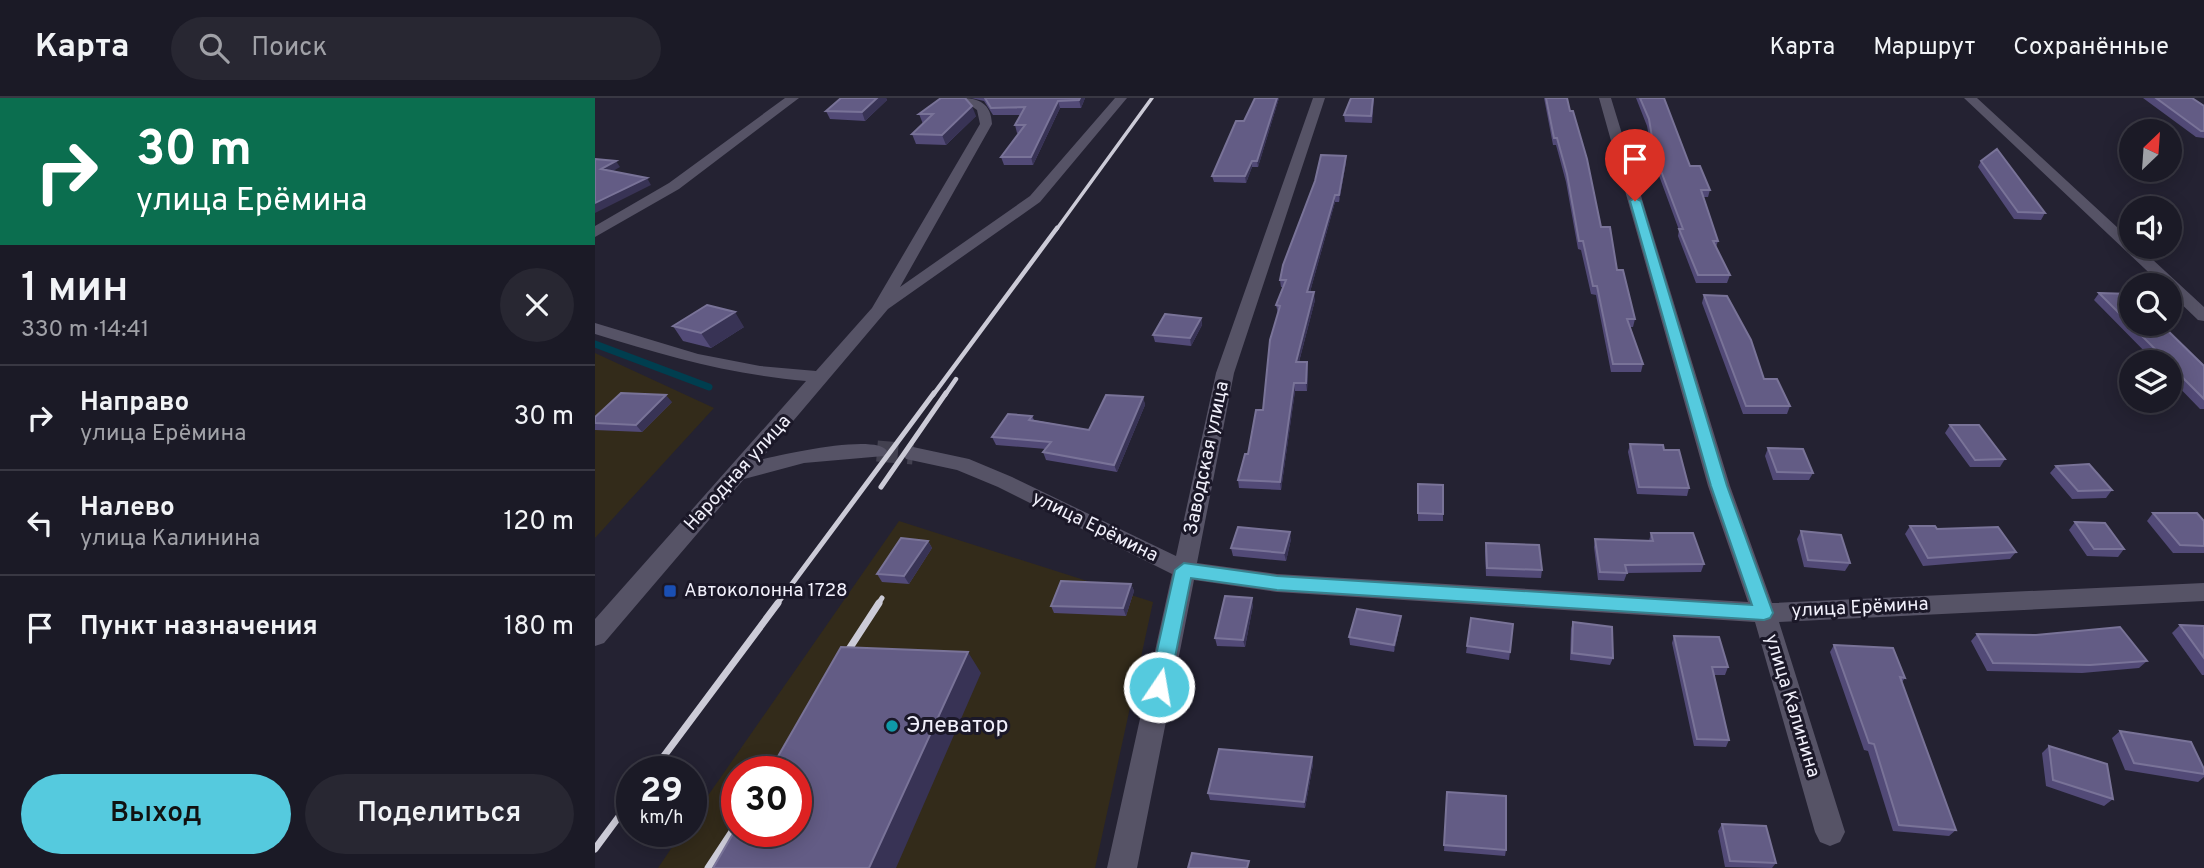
<!DOCTYPE html>
<html lang="ru">
<head>
<meta charset="utf-8">
<style>
	:root { --surface:#1b1a26; --page:#282732; --text:#f1f3f6; --muted:#a0a1a7; --line:#393843; --accent:#55cade }
	body { margin:0; font-family:Overpass,sans-serif; background:var(--page); color:var(--text); height:100vh; display:flex; flex-direction:column; font-size:26px; white-space:nowrap }
	* { box-sizing:border-box; margin:0 }
	p { font-size:23px; color:var(--muted) }
	.icon { flex:none; width:38px; height:38px; fill:none; stroke:currentColor; stroke-width:2; stroke-linecap:round; stroke-linejoin:round }
	.map { position:relative; flex:1; overflow:hidden }
	.drawer { display:flex; flex-direction:column; background:var(--surface); width:595px }
	.drawer>* { flex:none }
	.hud { background:#0b6e4f; color:#fff; overflow:hidden }
	.needle { width:46px; rotate:25deg }
	.fabs { position:absolute; left:1524px; top:21px; display:grid; gap:14px }
	.fabs a { display:grid; place-items:center; width:63px; height:63px; border-radius:50%; background:var(--surface); box-shadow:0 4px 18px #0003,0 0 0 2px var(--line); font-size:35px }
	.speed { position:absolute; left:21px; top:658px; display:flex; gap:14px; font-size:35px; font-weight:700; text-align:center }
	.speed>* { display:grid; place-content:center; width:91px; height:91px; border-radius:50%; background:var(--surface); box-shadow:0 4px 18px #0003,0 0 0 2px var(--line); line-height:1 }
	.speed small { font-size:18px; font-weight:400 }
	.speed .limit { border:10px solid #d22; background:#fff; color:#111 }
	.pin { position:absolute; display:grid; place-items:center; width:60px; height:60px; color:#fff; margin:-72px -30px; border-radius:50% 50% 50% 0; rotate:-45deg; box-shadow:0 0 7px #0007 }
	.pin .icon { rotate:45deg }
	.me { position:absolute; width:77px; margin:-38px; rotate:12deg; stroke-linejoin:round; filter:drop-shadow(0 0 5px #0008) }
	.turn { display:flex; align-items:center; gap:24px; height:147px; padding:0 21px; font-size:32px }
	.turn .icon { width:91px; height:91px; stroke-width:2.5 }
	.turn b { display:block; font-size:49px; line-height:60px }
	.round { display:grid; place-items:center; flex:none; width:74px; height:74px; border-radius:37px; background:var(--page) }
	.summary { display:flex; align-items:center; justify-content:space-between; height:119px; padding:0 21px }
	h1 { font-size:42px; font-weight:600; line-height:52px }
	.cta { display:flex; gap:14px; margin-top:auto; padding:14px 21px }
	.cta a { flex:1; height:80px; border-radius:42px; background:var(--accent); color:#111; font-size:28px; font-weight:600; line-height:80px; text-align:center }
	.cta a+a { background:var(--page); color:var(--text) }
	ul { padding:0; list-style:none }
	li { display:flex; align-items:center; gap:21px; height:105px; padding:0 21px; border-top:2px solid var(--line) }
	li div { flex:1 }
	li b { display:block; font-size:26px }
	li em { font-style:normal }
	header { display:flex; align-items:center; gap:42px; box-sizing:border-box; height:98px; padding:0 35px; background:var(--surface); border-bottom:2px solid var(--line) }
	header strong { font-size:33px }
	nav { display:flex; gap:38px; margin-inline-start:auto; font-size:24px }
	.search { width:490px; height:63px; background:var(--page); display:flex; align-items:center; gap:18px; box-sizing:border-box; padding:0 24px; border-radius:38px; color:var(--muted); font-size:26px }
	main { display:flex; flex:1; min-height:0 }
	.map>svg:first-child { display:block }
	.industrial { fill:#332b1a; fill-rule:evenodd }
	.lines { fill:none; stroke-linecap:round; stroke-linejoin:round }
	.stream { stroke:#003e4f; stroke-width:7 }
	.minor-tunnel { stroke:#434150; stroke-width:21; stroke-dasharray:21 10; stroke-linecap:butt }
	.minor { fill:#565366; fill-rule:evenodd }
	.rail-far3 { stroke:#cccbd7; stroke-width:3.5 }
	.rail-far2 { stroke:#cccbd7; stroke-width:4.5 }
	.rail-far1 { stroke:#cccbd7; stroke-width:5 }
	.rail { stroke:#cccbd7; stroke-width:7 }
	.wall { fill:#524a77 }
	.shaded-wall { fill:#383355 }
	.building { fill:#635c85; stroke:#797398; stroke-width:2 }
	.route { fill:#55cade; stroke:#378390; stroke-width:2 }
	.transit-dot { fill:#1a4fb4; stroke:#1b1828; stroke-width:2.5 }
	.culture-dot { fill:#0f9aa8; stroke:#1b1828; stroke-width:2.5 }
	.labels { text-anchor:middle; dominant-baseline:central; stroke-width:6; stroke-linejoin:round; paint-order:stroke }
	.street-label { font-size:19px; fill:#f1f0fb; stroke:#1b1828 }
	.poi-label { font-size:19px; fill:#f1f0fb; stroke:#1b1828; text-anchor:start }
	.near-poi-label { font-size:23px; fill:#f1f0fb; stroke:#1b1828; text-anchor:start }
</style>
</head>
<body>
<header>
<strong>Карта</strong>
<div class="search"><svg class="icon" aria-label="search" viewBox="0 0 24 24"><circle cx="10" cy="10" r="6"/><path d="M15 15l6 6"/></svg>Поиск</div>
<nav><a>Карта</a><a>Маршрут</a><a>Сохранённые</a></nav>
</header>
<main>
<section class="drawer">
<div class="hud">
<div class="turn"><svg class="icon" aria-label="right" viewBox="0 0 24 24"><path d="M7 20v-9h11M14 6l5 5-5 5"/></svg><div><b>30 m</b>улица Ерёмина</div></div>
</div>
<div class="summary"><div><h1>1 мин</h1><p>330 m · 14:41</p></div><a class="round"><svg class="icon" aria-label="close" viewBox="0 0 24 24"><path d="M6 6l12 12M18 6L6 18"/></svg></a></div>
<ul>
<li><svg class="icon" aria-label="right" viewBox="0 0 24 24"><path d="M7 20v-9h11M14 6l5 5-5 5"/></svg><div><b>Направо</b><p>улица Ерёмина</p></div><em>30 m</em></li>
<li><svg class="icon" aria-label="left" viewBox="0 0 24 24"><path d="M17 20v-9H6M10 6l-5 5 5 5"/></svg><div><b>Налево</b><p>улица Калинина</p></div><em>120 m</em></li>
<li><svg class="icon" aria-label="arrive" viewBox="0 0 24 24"><path d="M6 21V4h12l-3 4 3 4H6"/></svg><div><b>Пункт назначения</b></div><em>180 m</em></li>
</ul>
<div class="cta"><a>Выход</a><a>Поделиться</a></div>
</section>
<div class="map">
<svg width="1609" height="770" viewBox="0 0 1609 770">
	<rect width="100%" height="100%" fill="#242232"/>
	<!-- industrial -->
	<path class="industrial" d="M0,255L119,310L0,440Z
		M304,423L558,504L500,770H63L88,733H96V722ZM142,674H201V733H142Z"/>
	<g class="lines">
		<!-- stream -->
		<path class="stream" d="M0,246L114,289"/>
		<!-- minor-tunnel -->
		<path class="minor-tunnel" d="M282,353L318,356"/>
		<!-- minor -->
		<path class="minor" d="M190,0H204L84,91L0,139V128L74,85Z
			M365,0C384,0 396,5 397,26L305,189L435,98L520,0H532L445,104L293,211L165,362C185,357 281,335 292,353L289,358L209,365L149,381L9,545L0,548V521L211,283C138,277 70,258 0,236V225L103,256L165,268L221,273L277,210L385,26L382,12Z
			M718,0H730L639,275L602,465L682,476L1153,504L1113,388L1004,0H1016L1135,388L1177,505L1609,485V503L1184,524L1250,734L1245,744L1235,748L1225,744L1220,734L1160,524L682,494L599,482L542,770H512L577,476L403,389L362,372L311,361L308,356L318,349L374,361L417,379L581,458L621,275Z
			M1369,0H1382L1536,142V149H1544L1609,209V223L1603,222L1575,195V187H1567Z"/>
		<!-- rail-far3 -->
		<path class="rail-far3" d="M461,132L557,0"/>
		<!-- rail-far2 -->
		<path class="rail-far2" d="M338,297L462,130
			M350,297L361,281"/>
		<!-- rail-far1 -->
		<path class="rail-far1" d="M286,389L351,295
			M182,506L339,295
			M283,506L287,500"/>
		<!-- rail -->
		<path class="rail" d="M245,565L284,505
			M57,674L183,505
			M0,751L37,701
			M113,770L142,726"/>
	</g>
	<!-- wall -->
	<path class="wall" d="M246,0H291L292,2L270,23L235,21L231,13Z
		M376,0H490L486,10H465L438,67H409L406,59L424,35H422L420,27L425,17H398L389,3Z
		M660,0H684L663,69H657L651,85L619,84L617,78L649,23Z
		M756,0H779L777,25L750,24L749,17Z
		M949,0H972L1006,129L1040,221L1038,229H1035L1048,266L1046,274H1016L1001,197L996,196L986,152L983,151L971,84L961,47H958Z
		M1041,0H1069L1095,68L1115,92L1113,99H1108L1123,143L1121,149L1135,177L1132,185H1101L1083,138L1084,132L1059,64L1052,28Z
		M1548,0H1597L1609,8V40L1601,39Z
		M324,16L381,18L351,47L321,46L317,36L328,26Z
		M751,58V64L744,104H740L715,194L720,202L704,264L713,271L712,293H700L686,392L644,390L643,382L668,312L683,215L681,207L688,189H686L685,182L720,83Z
		M1386,63L1450,115L1446,122L1419,121L1383,69Z
		M1504,195L1609,268V311H1605L1575,280V264H1560L1499,202Z
		M1109,197L1169,281L1195,308L1192,316H1148L1107,205Z
		M606,220L607,227L596,248L560,244L558,237Z
		M78,228L149,229L116,250L88,243Z
		M548,299L550,307L522,374L451,362L448,354L451,351L401,347L397,339L437,318L439,322L494,332Z
		M77,304L47,334L0,332V319Z
		M1355,327L1410,361L1405,369H1375L1350,335Z
		M1035,346L1069,352L1094,390L1092,398L1042,396L1033,354Z
		M1173,350L1218,375L1214,382H1178L1170,358Z
		M1461,368L1517,392L1511,400L1477,401L1455,375Z
		M823,386L848,416V423H823Z
		M1558,415L1609,423V455H1578L1552,423Z
		M1480,424L1529,451L1523,459L1492,458L1474,432Z
		M1315,428L1421,454L1415,461L1328,468L1310,436Z
		M1206,433L1255,465L1250,473L1209,469L1202,441Z
		M1056,435L1109,466L1106,474L1032,475L1029,483L1003,482L999,449L1000,441L1054,443Z
		M696,441L691,463L638,458L636,450Z
		M333,443L337,450L314,486L287,484L282,476Z
		M891,445L947,472L946,480L891,478L890,453Z
		M536,486L539,493L531,518L459,515L456,508Z
		M658,507L650,549L622,548L620,540Z
		M876,520L915,554L914,562L871,555Z
		M978,524L1018,560L1015,567L975,562L976,531Z
		M805,525L799,554L755,547L754,539Z
		M1585,527L1609,528V577H1607L1577,535Z
		M1382,536L1552,563L1544,570L1487,575L1392,573L1376,543Z
		M1079,538L1133,569L1130,577H1118L1134,642L1131,649L1099,648L1077,545Z
		M1239,547L1310,580L1307,584L1361,732L1354,738L1298,733L1273,653L1269,652L1235,554Z
		M1525,633L1609,671V679L1603,684L1530,672L1517,640Z
		M1454,648L1518,701L1509,708L1451,688L1447,655Z
		M717,659L718,666L710,710L615,702L613,695Z
		M852,694L911,752L910,758L849,753Z
		M1127,726L1181,765L1177,770L1130,769L1123,733Z"/>
	<!-- shaded-wall -->
	<path class="shaded-wall" d="M282,0H291L292,2L270,23L267,14Z
		M485,0H490L486,10L484,2Z
		M682,0H684L663,69L662,63Z
		M463,3L465,10L438,67L436,59Z
		M377,8L381,18L351,47L347,37Z
		M751,58V64L744,104V97Z
		M21,63L25,69L11,77L6,71Z
		M657,63V69L651,85L650,78Z
		M52,80L56,87L0,115V105Z
		M740,97V104L713,201L712,194Z
		M719,194L720,202L702,271L701,264Z
		M140,214L149,229L116,250L106,235Z
		M606,220L607,227L596,248L595,240Z
		M712,264L713,271L712,293L711,285Z
		M699,285L700,293L686,392L685,384Z
		M71,297L77,304L47,334L41,327Z
		M548,299L550,307L522,374L519,367Z
		M695,434L696,441L691,463L689,455Z
		M333,443L337,450L314,486L309,478Z
		M536,486L539,493L531,518L528,510Z
		M657,500L658,507L650,549L648,542Z
		M806,518L805,525L799,554V547Z
		M373,554L386,575L301,770H274Z
		M717,659L718,666L710,710L709,704Z"/>
	<!-- building -->
	<path class="building" d="M246,0H282L267,14L231,13Z
		M346,0H370L377,8L347,37L317,36L338,16H324Z
		M390,0H485L484,2L463,3L436,59H406L430,27H420L430,9L396,10Z
		M660,0H682L662,63H657L650,78H617L641,23H649Z
		M756,0H778L776,18L749,17Z
		M951,0H972L975,13H978L992,61L1006,129H1015L1022,172H1028L1040,221H1032L1048,266H1018L1002,188H998L988,143H984L972,76L962,40H959Z
		M1045,0H1069L1095,68H1105L1115,92H1106L1123,143H1118L1135,177H1103L1084,131H1088L1060,57L1054,21Z
		M1561,0H1597L1609,8V33H1606Z
		M1402,51L1450,115L1423,114L1386,63Z
		M726,57L751,58L744,97H740L712,194H719L701,264H712L711,285H699L685,384L643,382L650,356H653L661,312H668L675,242L685,208L681,207L691,182H685L688,167L720,83Z
		M0,61L21,63L6,71L52,80L0,105Z
		M1504,195L1536,196V226H1566L1609,268V301L1575,267V264H1573Z
		M1109,197L1132,198L1156,242L1169,281H1182L1195,308H1151Z
		M112,207L140,214L106,235L78,228Z
		M570,216L606,220L595,240L558,237Z
		M26,295L71,297L41,327L0,325V319Z
		M511,297L548,299L519,367L448,354L456,344L397,339L413,316L437,318L434,322L494,332Z
		M1355,327H1384L1410,361L1380,362Z
		M1035,346L1068,347L1069,352H1084L1094,390L1044,389Z
		M1173,350L1208,351L1218,375L1182,374Z
		M1494,366L1517,392L1483,393L1461,368Z
		M823,386L848,387V416L823,415Z
		M1558,415H1602L1609,423V448L1585,447Z
		M1480,424L1510,425L1529,451H1499Z
		M1315,428H1340L1342,431L1403,429L1421,454L1333,460Z
		M643,429L695,434L689,455L636,450Z
		M1206,433L1246,437L1255,465L1213,462Z
		M1056,435H1098L1109,466L1030,467L1032,475L1005,474L1000,441L1058,443Z
		M306,440L333,443L309,478L282,476Z
		M891,445L944,447L947,472L892,470Z
		M466,483L536,486L528,510L456,508Z
		M630,498L657,500L648,542L620,540Z
		M762,511L806,518L799,547L754,539Z
		M876,520L918,526L915,554L872,548Z
		M978,524L1017,529L1018,560L977,555Z
		M1585,527L1609,528V560Z
		M1525,529L1552,563L1495,567L1398,565L1382,536L1441,537Z
		M1079,538L1124,539L1133,569H1117L1134,642L1102,641Z
		M1239,547L1298,550L1310,580L1305,579L1361,732L1304,727L1279,646L1274,645Z
		M246,549L373,554L274,770H118L142,729V733H201V674H174Z
		M1525,633L1596,644L1609,671V676L1539,665Z
		M1454,648L1512,666L1518,701L1458,682Z
		M624,651L717,659L709,704L613,695Z
		M852,694L911,698V752L849,747Z
		M1127,726L1171,728L1181,765L1135,763Z
		M597,755L654,763L652,770H593Z"/>
	<!-- route -->
	<path class="route" d="M1040,100L1046,103L1132,388L1178,515L1175,520L1169,522L682,492L596,480L574,589L571,595L564,598L557,595L554,589L580,472L589,465L682,478L1157,507L1116,388L1035,103Z"/>
	<!-- markers -->
	<rect class="transit-dot" x="68" y="486" width="14" height="14" rx="3.5"/>
	<circle class="culture-dot" cx="297" cy="628" r="7"/>
	<g class="labels">
		<!-- street labels -->
		<g class="street-label">
			<text transform="translate(612 360) rotate(-78)">Заводская улица</text>
			<text transform="translate(143 375) rotate(-48)">Народная улица</text>
			<text transform="translate(500 429) rotate(26)">улица Ерёмина</text>
			<text transform="translate(1265 510) rotate(-3)">улица Ерёмина</text>
			<text transform="translate(1197 608) rotate(73)">улица Калинина</text>
		</g>
		<!-- poi labels -->
		<g class="poi-label">
			<text x="89" y="493">Автоколонна 1728</text>
		</g>
		<!-- near-poi labels -->
		<g class="near-poi-label">
			<text x="311" y="628">Элеватор</text>
		</g>
	</g>
</svg>
<div class="fabs">
<a><svg class="needle" viewBox="-14 -14 28 28"><path d="M0-13l5 13h-10z" fill="#e53935"/><path d="M0 13l5-13h-10z" fill="#a0a1a7"/></svg></a>
<a><svg class="icon" aria-label="sound" viewBox="0 0 24 24"><path d="M4 9h4l5-4v14l-5-4H4zM17 9q2 3 0 6"/></svg></a>
<a><svg class="icon" aria-label="search" viewBox="0 0 24 24"><circle cx="10" cy="10" r="6"/><path d="M15 15l6 6"/></svg></a>
<a><svg class="icon" aria-label="layers" viewBox="0 0 24 24"><path d="M12 4l9 5-9 5-9-5zM3 14l9 5 9-5"/></svg></a>
</div>
<div class="speed"><div>29<small>km/h</small></div><div class="limit">30</div></div>
<div class="pin" style="left:1040px;top:103px;background:#d93025"><svg class="icon" aria-label="arrive" viewBox="0 0 24 24"><path d="M6 21V4h12l-3 4 3 4H6"/></svg></div>
<svg class="me" style="left:564px;top:589px" viewBox="-20 -20 40 40"><circle r="17" fill="#55cade" stroke="#fff" stroke-width="3"/><path d="M0-11L8 9 0 5-8 9z" fill="#fff"/></svg>
</div>
</main>
</body>
</html>
